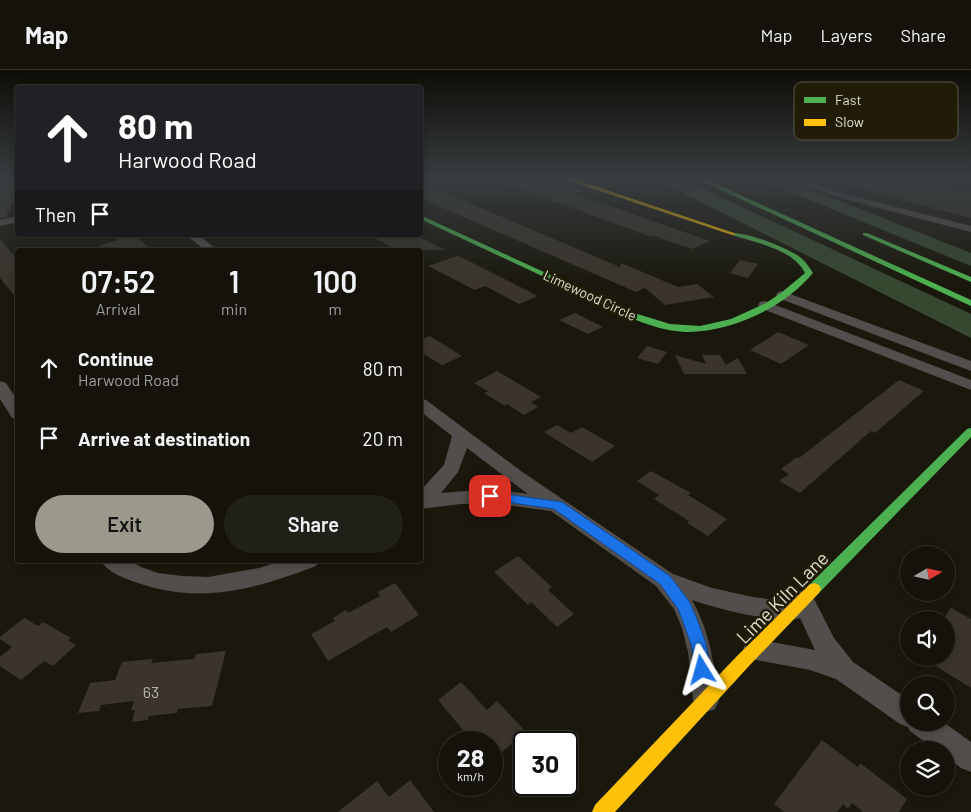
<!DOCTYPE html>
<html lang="en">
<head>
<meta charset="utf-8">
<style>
	:root { --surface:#14120a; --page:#212018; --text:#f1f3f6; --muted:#9d9e9c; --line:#33322b; --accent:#9b998c }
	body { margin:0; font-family:Barlow,sans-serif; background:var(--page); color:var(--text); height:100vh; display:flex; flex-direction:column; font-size:19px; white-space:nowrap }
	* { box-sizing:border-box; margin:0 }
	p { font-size:16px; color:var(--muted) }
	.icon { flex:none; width:28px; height:28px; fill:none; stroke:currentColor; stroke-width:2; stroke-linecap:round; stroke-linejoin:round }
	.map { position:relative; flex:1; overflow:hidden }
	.drawer { position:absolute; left:15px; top:178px; width:408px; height:315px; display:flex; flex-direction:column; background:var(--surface); border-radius:5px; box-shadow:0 2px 8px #0003,0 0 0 1px var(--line) }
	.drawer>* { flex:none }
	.guide { position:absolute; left:15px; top:15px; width:408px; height:152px; border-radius:5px; box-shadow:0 2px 8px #0003,0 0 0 1px var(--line); background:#202124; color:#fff; overflow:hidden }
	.needle { width:32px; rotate:81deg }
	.buttons { position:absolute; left:900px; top:476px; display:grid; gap:10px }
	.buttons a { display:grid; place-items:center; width:55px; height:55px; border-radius:50%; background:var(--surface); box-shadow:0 2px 8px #0003,0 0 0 1px var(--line); font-size:25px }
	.speed { position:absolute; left:438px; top:661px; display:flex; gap:10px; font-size:25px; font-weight:700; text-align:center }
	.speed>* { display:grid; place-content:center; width:65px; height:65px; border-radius:50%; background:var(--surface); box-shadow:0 2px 8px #0003,0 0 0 1px var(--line); line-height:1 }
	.speed small { font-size:12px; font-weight:400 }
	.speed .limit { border:2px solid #111; border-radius:8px; background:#fff; color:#111 }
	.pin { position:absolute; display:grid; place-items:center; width:42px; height:42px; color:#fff; margin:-21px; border-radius:10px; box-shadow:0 2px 8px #0006 }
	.me { position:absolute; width:55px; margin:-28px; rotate:352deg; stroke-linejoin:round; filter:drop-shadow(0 0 4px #0008) }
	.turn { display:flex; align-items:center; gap:18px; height:105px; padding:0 20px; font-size:22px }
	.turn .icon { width:65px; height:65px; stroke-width:2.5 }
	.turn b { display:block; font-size:35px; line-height:42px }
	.then { display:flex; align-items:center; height:48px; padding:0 20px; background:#0003; gap:10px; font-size:19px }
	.eta { display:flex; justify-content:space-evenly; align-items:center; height:85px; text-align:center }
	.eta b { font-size:30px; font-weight:600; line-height:35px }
	.cta { display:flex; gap:10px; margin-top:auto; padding:10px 20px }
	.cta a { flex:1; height:58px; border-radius:30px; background:var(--accent); color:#111; font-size:20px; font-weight:600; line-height:58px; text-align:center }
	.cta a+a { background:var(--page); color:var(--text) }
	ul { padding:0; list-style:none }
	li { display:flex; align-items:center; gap:15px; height:70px; padding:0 20px }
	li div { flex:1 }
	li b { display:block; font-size:19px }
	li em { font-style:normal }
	header { display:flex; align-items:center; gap:30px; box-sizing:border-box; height:70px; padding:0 25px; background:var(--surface); border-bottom:1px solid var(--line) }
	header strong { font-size:24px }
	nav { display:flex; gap:28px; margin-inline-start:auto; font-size:18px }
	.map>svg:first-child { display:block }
	.forest { fill:#374831 }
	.building { fill:#3a342c }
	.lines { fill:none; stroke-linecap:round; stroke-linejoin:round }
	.street { fill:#524e4c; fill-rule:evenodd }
	.fast { fill:#4caf50; fill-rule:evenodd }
	.slow { fill:#ffc107; fill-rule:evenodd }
	.route { fill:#1a73e8; stroke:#114b97 }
	.labels { text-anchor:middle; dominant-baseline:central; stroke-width:5; stroke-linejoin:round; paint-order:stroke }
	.far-street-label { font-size:14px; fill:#e1dfd1; stroke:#201c07 }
	.near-number-label { font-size:16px; fill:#b7b4a8 }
	.near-street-label { font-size:19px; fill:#e1dfd1; stroke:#201c07 }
	.key { fill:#201c07; stroke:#5a5644; stroke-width:1 }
	.key-label { font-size:14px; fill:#e1dfd1 }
</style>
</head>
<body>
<header>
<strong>Map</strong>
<nav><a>Map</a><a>Layers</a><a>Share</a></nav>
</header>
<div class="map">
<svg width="971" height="742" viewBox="0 0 971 742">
	<rect width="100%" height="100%" fill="#1a180d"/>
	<!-- forest -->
	<path class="forest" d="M653,108H680L971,244V268Z
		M756,108H782L971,183V196Z"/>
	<!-- building -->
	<path class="building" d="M502,108H527L545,114L546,108H556L559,113L584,121L575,124L710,171L692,179L652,165L649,166L501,112Z
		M873,108H925L951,118L971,120V148L853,117Z
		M18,112V119L6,147L0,148V115Z
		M429,116L620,197L621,193L678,217L697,214L714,227L665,235L645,218L636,222L420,128V118Z
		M112,165H134L152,180H100V175L119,170Z
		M370,165H415L445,180H396Z
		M0,169L18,190V200L16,201L18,203V230L0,208Z
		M457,186L465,189L538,226L519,234L485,216L475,220L428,196Z
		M740,190L758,194L748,208L730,203Z
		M575,243L603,257L588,264L559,250Z
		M778,262L809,275L781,294L750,280Z
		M430,266L462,286L442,295L420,282V270Z
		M647,276L667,282L658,294L637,288Z
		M675,285L706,294L702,285H720L726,295L738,288L747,304H684Z
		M497,301L541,327L531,332L538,337L524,345L507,334L505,336L484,323L488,321L474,313Z
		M899,310L924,321L875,363L871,361L800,423L779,411L789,404L781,399L797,387L799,388Z
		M557,355L571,363L582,357L615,376L592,392L544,362Z
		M651,401L691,423L688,425L727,449L708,466L687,453L689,451L654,429L659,425L637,411Z
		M518,486L552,517L548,520L574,544L557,557L531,532L528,535L494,502Z
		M395,513L419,545L391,562L387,557L328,591L311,564L335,551L333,548L346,540L348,543L380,526L378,522Z
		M951,538L971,549V618L923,588H946V545Z
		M24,548L38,556L43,552L71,568L68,570L76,575L53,596L44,591L21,610L0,596V587L12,577L0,569V567Z
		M226,581L212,636L178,639L177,643L149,646L148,650L132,652L135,640H131L134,631L101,635L99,641L78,643L90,613L115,610L122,592L153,589L151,593L194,589L196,584Z
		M461,612L487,640L497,631L526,662L491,691V672H447L463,660L438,630Z
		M822,670L858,697L860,693L907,729L899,742H863L852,733L848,739L843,734L837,742H784L774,734Z
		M410,710L434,742H338L377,711L389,727Z"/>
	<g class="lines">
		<!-- street -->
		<path class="street" d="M783,108H797L846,124L971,156V162L840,128Z
			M951,108H971V114L952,110Z
			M18,146V152L0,156V150Z
			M186,165H198L218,180H205Z
			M782,221L971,291V301L778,228L776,225L778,222Z
			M765,231L971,310V320L760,238L758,235L760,232Z
			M0,311L6,313L18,331V349L12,348L0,329Z
			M420,328L426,330L521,401L673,504L712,518L753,527L792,532L795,523L803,521L811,523L834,568L853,592L909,630V652H943L971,672V702L961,698L946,687V680H936L910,661L908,657L900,654L836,609L810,600L746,588L743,580L746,572L755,569L815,580L800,548C778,555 715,538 692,530C710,562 714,594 719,630L715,639L706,642L697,639L693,630L688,582L682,558L674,539L656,516L551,441L490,433L461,434L420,439V421L444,395L452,366L420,341ZM467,378L528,424L490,419L441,423L458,402Z
			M100,490H129L141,497L158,503L182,506L208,507L259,498L285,490H319L316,496C253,520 200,535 135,512C123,508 106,501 100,490Z"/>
		<!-- fast -->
		<path class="fast" d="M695,108H703L971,230V236Z
			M420,145L631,242L670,254L700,256L731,249L766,233L781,223L805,203C792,178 756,173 732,165V163C746,162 790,178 801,188C806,192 809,197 813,203C784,238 730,263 685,262C645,260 608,236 572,220C521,196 471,173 420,149Z
			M863,163H867L971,207V212L863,165Z
			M971,358V367L819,523L814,525L809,523L807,519L809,515L967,359Z"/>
		<!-- slow -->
		<path class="slow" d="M561,108H571L737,164L732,165Z
			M814,513L819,515L821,519L819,523L749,596L615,742H592L595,735L737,586L809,515Z"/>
	</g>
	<!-- sky -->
	<linearGradient id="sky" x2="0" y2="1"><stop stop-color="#0e0d07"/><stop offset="0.51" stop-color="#383d40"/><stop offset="1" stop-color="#383d40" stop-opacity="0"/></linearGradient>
	<rect width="971" height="212" fill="url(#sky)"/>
	<!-- route -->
	<path class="route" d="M490,422L562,432L670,506L689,531L697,549L706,574L711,600L708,605L702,607L697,605L691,574L682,549L678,539L660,514L554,439L486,429L484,426L486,423Z"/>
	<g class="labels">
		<!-- far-street labels -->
		<g class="far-street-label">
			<text transform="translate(590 225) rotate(25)">Limewood Circle</text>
		</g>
		<!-- near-number labels -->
		<g class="near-number-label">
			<text x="151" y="621">63</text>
		</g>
		<!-- near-street labels -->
		<g class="near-street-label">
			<text transform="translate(782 527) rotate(-45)">Lime Kiln Lane</text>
		</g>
	</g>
	<!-- legend -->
	<rect x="794" y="12" width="164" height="58" rx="8" class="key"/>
	<rect x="804" y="27" width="22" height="6" fill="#4caf50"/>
	<rect x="804" y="49" width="22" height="7" fill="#ffc107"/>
	<g class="key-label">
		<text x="835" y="35">Fast</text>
		<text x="835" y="57">Slow</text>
	</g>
</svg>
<div class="buttons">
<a><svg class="needle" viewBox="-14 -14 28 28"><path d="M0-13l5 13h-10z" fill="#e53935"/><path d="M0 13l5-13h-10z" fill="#9d9e9c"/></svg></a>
<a><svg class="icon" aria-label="sound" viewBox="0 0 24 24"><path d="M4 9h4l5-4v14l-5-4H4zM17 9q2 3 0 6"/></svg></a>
<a><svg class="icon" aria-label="search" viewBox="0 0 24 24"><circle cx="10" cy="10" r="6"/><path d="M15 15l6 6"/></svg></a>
<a><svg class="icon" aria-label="layers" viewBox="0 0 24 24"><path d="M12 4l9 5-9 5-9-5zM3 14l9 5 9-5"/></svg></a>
</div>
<div class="speed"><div>28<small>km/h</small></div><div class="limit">30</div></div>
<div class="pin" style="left:490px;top:426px;background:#d93025"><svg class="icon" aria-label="arrive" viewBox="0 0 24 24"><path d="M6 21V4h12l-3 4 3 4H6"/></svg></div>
<svg class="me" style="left:702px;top:600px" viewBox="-20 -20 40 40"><path d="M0-17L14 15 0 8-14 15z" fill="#1a73e8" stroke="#fff" stroke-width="4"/></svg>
<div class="guide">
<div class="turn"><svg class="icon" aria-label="ahead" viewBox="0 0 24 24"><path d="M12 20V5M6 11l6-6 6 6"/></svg><div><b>80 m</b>Harwood Road</div></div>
<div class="then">Then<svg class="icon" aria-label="arrive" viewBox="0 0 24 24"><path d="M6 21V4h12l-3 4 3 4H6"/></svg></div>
</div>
<section class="drawer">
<div class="eta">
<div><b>07:52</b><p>Arrival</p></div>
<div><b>1</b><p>min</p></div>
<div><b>100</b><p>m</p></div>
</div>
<ul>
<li><svg class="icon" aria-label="ahead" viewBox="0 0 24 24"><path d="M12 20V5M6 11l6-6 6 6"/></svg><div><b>Continue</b><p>Harwood Road</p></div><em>80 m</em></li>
<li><svg class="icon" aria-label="arrive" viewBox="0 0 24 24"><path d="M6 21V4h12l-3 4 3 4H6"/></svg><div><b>Arrive at destination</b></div><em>20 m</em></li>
</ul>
<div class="cta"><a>Exit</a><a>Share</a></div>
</section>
</div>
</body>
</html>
